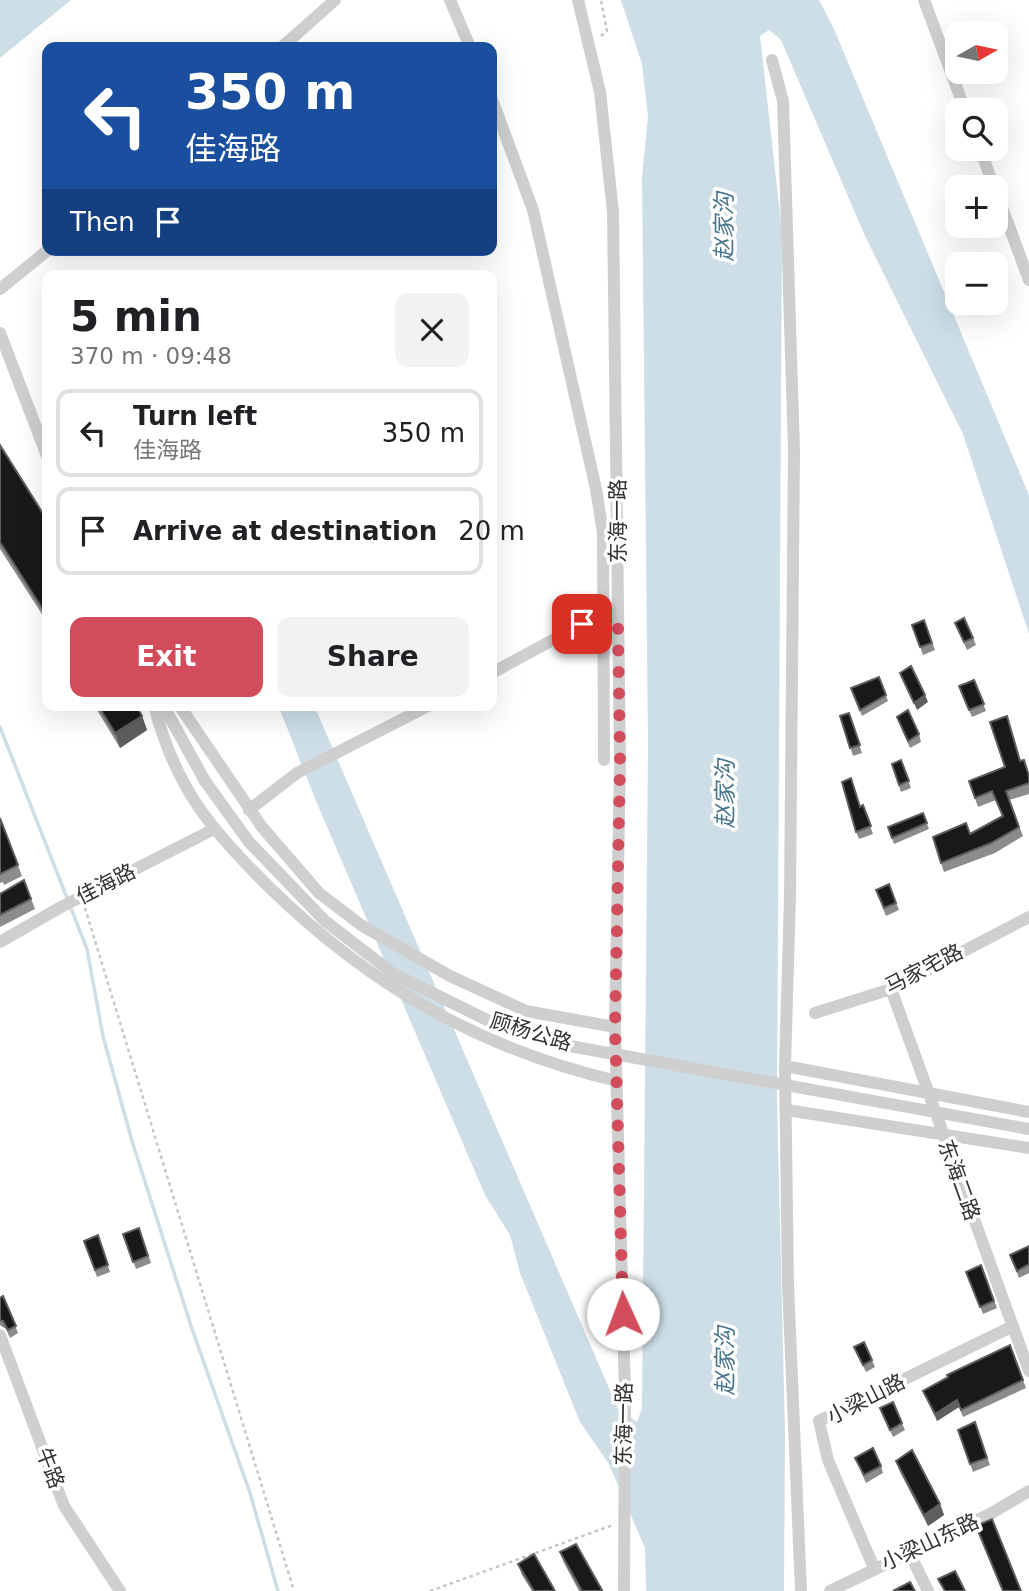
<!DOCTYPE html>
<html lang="en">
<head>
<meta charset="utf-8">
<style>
	:root { --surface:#fff; --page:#f2f2f2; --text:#202124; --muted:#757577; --line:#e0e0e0; --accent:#d24c5c }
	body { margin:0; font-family:"DejaVu Sans","Noto Sans SC",sans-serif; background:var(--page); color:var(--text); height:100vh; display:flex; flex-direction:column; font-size:26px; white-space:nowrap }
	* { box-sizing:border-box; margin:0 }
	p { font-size:23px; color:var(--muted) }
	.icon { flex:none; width:38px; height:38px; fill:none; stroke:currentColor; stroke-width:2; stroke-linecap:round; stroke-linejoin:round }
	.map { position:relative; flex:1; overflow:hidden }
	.panel { position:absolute; left:42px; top:270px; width:455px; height:441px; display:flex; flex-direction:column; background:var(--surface); border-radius:14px; box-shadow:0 7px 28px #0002 }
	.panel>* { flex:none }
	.banner { position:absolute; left:42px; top:42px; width:455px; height:214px; border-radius:14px; box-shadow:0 7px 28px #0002; background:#1a4fa0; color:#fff; overflow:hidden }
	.needle { width:46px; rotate:81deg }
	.controls { position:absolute; left:945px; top:21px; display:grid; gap:14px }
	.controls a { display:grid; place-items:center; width:63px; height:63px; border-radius:14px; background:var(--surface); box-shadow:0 7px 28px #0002; font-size:35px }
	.pin { position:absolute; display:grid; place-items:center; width:60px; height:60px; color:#fff; margin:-30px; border-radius:14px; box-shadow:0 4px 10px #0006 }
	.me { position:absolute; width:77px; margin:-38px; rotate:358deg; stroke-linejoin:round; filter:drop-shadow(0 0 5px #0008) }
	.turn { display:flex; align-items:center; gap:24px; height:147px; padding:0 28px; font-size:32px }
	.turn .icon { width:91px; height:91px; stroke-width:2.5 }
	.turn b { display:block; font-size:49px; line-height:60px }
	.then { display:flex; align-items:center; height:66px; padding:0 28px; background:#0003; gap:14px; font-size:26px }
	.round { display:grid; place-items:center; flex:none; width:74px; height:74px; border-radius:14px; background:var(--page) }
	.summary { display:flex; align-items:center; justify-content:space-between; height:119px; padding:0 28px }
	h1 { font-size:42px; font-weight:700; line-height:52px }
	.cta { display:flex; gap:14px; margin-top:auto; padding:14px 28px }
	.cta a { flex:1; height:80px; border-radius:14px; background:var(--accent); color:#fff; font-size:28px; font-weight:700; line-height:80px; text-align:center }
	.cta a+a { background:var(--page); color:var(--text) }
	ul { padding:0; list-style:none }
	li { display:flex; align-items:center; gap:21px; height:88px; margin:0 14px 10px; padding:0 14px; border:4px solid var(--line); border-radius:14px }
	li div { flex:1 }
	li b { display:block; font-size:26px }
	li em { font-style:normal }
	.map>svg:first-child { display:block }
	.water { fill:#cddee6 }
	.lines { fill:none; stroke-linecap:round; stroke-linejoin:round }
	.stream { stroke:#cddee6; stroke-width:3.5 }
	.path { stroke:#c6c6c6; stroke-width:2.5; stroke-dasharray:3.5 3.5; stroke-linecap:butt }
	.minor { stroke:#cfcfcf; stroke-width:12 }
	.minor-bridge { stroke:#cfcfcf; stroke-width:12 }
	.wall { fill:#8c8c8c }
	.shaded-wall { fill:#5e5e5e }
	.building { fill:#191919; stroke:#5e5e5e; stroke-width:2 }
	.route { stroke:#d24c5c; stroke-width:12; stroke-dasharray:0 21.6 }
	.labels { text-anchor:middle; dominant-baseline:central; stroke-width:7; stroke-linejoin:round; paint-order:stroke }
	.street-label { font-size:21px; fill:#323232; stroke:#fff }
	.water-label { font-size:23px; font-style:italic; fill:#49758c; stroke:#fff }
</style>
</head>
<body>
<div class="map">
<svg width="1029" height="1591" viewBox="0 0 1029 1591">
	<rect width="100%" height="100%" fill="#fff"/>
	<!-- water -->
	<path class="water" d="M0,0H71L0,58Z
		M621,0H819L834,29L1029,495V634L963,434L865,236L781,40L769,30L760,36L782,232L777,1100L785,1431L784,1591H646L645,1548L609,1464L580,1422L520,1273L510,1235L485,1195L316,801L278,705H314L618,1409L637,1422L642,1408L648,744L642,177L648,117L642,64Z"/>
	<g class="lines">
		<!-- stream -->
		<path class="stream" d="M0,727L87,949L103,1036L132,1141L192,1329L250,1493L278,1591"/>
		<!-- path -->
		<path class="path" d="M601,36L607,31L601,0
			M85,908L294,1591
			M430,1591L613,1525"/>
		<!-- minor -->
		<path class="minor" d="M450,0L470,47
			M578,0L600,92L613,212L620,762L615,1027L625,1392L624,1591
			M924,0L965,110
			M282,47L335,0
			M772,60L783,101L794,450L790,897L785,1066L788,1284L801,1591
			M492,99L533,210L596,489L603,533L604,760
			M980,149L994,187
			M996,191L1029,280
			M0,289L48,250
			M0,333L47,456
			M492,673L582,624L593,619L607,621
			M154,705C175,787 210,829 269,887C369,985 480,1049 617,1081
			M163,705L205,781
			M179,705L262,827L319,893L361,925L450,976L526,1011L615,1027
			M249,810L297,773L430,705
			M0,942L61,907L214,829
			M891,989L1029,1371
			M815,1013L891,989L1029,917
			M785,1066L1029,1112
			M787,1110L1029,1148
			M0,1335L64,1506L120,1591
			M909,1552L928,1591
			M874,1568L828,1460L819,1421L1013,1326
			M830,1591L990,1514L1029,1491"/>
		<!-- minor-bridge -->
		<path class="minor-bridge" d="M205,781L249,842L325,921L394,974L487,1020L564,1045L1029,1129"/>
	</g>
	<!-- wall -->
	<path class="wall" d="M0,445L47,520V622L0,549Z
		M924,620L935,650L923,655L912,625Z
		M955,623L973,638L976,645L967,650Z
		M879,677L888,701L862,716L851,688Z
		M974,680L986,711L972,717L959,686Z
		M94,705H136L142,716L147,730L120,748Z
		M849,713L862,753L853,756L840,716Z
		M1007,716L1020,761L1029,775V794L1009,800L1023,836L995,853L944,872L941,863L970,834L1002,816L996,800L978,807L969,781L1005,767Z
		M897,717L919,734L921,742L910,748Z
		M901,760L911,788L901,792L892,764Z
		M863,805L873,834L859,839L856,832L860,807Z
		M923,813L929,829L894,844L888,827Z
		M0,818L22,876L4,885L3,882L0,883Z
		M24,880L35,909L0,927V894Z
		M889,884L899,910L886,916L876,890Z
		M139,1228L151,1263L136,1269L123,1234Z
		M98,1235L110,1272L97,1277L84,1241Z
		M1029,1246V1273L1019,1278L1010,1255Z
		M981,1265L997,1308L983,1314L966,1272Z
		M3,1296L18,1333L10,1338L6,1329L1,1326L0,1325V1298Z
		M1010,1345L1026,1388L963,1417L959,1407L937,1421L923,1391Z
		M854,1347L872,1360L875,1367L866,1372Z
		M883,1415L902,1423L905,1430L893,1437Z
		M975,1422L990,1465L973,1472L958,1430Z
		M855,1458L881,1466L883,1473L866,1483Z
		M896,1461L940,1504L944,1515L928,1526L900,1472Z
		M576,1544L603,1591H579L564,1563L560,1552Z
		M518,1564L555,1591H532L522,1575Z"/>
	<!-- shaded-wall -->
	<path class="shaded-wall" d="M925,695L928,702L917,710L914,703Z
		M142,716L147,730L120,748L115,733Z
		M957,1400L959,1407L937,1421L935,1414Z
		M940,1504L944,1515L928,1526L924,1515Z"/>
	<!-- building -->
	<path class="building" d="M0,445L47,520V616L0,542Z
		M964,618L973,638L964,642L955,623Z
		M924,620L932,643L920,647L912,625Z
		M911,666L925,695L914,703L900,673Z
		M879,677L886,695L860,710L851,688Z
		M974,680L984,704L969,710L959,686Z
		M98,705H136L142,716L115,733Z
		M908,710L919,734L908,741L897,717Z
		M849,713L860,745L850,748L840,716Z
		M1007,716L1020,761L1024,760L1029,776V783L1006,791L1019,827L991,843L941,863L933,837L966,823L970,834L1003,816L992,791L975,798L969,781L1005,767L990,722Z
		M901,760L909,781L899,785L892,764Z
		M851,778L860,807L863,805L871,826L856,832L842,782Z
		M923,813L927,823L892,838L888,827Z
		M0,818L18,865L0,874Z
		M24,880L31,899L0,915V894Z
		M889,884L896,903L884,908L876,890Z
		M139,1228L148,1256L133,1262L123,1234Z
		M98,1235L108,1265L95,1270L84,1241Z
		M1029,1246V1264L1017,1271L1010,1255Z
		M981,1265L994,1301L980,1307L966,1272Z
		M3,1296L16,1326L8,1330L3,1321L0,1320V1298Z
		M864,1342L872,1360L863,1365L854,1347Z
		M1010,1345L1023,1380L961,1410L957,1400L935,1414L923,1391L948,1377L947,1375Z
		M893,1402L902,1423L890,1430L880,1408Z
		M975,1422L987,1458L970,1464L958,1430Z
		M873,1448L881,1466L864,1475L855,1458Z
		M912,1450L940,1504L924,1515L896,1461Z
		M992,1519L1021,1591H1003L976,1526Z
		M576,1544L602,1590L601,1591H582L560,1552Z
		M534,1554L555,1591H534L518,1564Z
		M955,1571L965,1591H945L938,1579Z
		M910,1582L915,1591H893Z"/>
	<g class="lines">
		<!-- route -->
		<path class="route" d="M582,624L593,619L618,623L620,762L615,1027L623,1314"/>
	</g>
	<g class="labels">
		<!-- street labels -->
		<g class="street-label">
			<text transform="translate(618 521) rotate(-90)">东海一路</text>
			<text transform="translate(106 884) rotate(-27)">佳海路</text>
			<text transform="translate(924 969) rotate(-27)">马家宅路</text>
			<text transform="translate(531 1032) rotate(17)">顾杨公路</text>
			<text transform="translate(959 1180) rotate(70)">东海二路</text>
			<text transform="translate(866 1399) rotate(-27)">小梁山路</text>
			<text transform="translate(624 1424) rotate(-89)">东海一路</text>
			<text transform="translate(50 1468) rotate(69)">牛路</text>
			<text transform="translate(930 1542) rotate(-25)">小梁山东路</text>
		</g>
		<!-- water labels -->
		<g class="water-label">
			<text transform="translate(724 227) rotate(-90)">赵家沟</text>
			<text transform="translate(725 794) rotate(-90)">赵家沟</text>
			<text transform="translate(725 1361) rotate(-90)">赵家沟</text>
		</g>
	</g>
</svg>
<div class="controls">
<a><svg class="needle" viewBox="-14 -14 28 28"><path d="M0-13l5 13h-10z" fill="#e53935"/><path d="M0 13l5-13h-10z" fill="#757577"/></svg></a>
<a><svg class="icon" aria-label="search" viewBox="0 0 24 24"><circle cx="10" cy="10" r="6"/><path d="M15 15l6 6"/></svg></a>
<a>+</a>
<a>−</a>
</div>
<div class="pin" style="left:582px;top:624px;background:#d93025"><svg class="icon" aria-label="arrive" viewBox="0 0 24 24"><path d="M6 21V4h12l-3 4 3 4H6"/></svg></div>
<svg class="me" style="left:623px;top:1314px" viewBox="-20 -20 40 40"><circle r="19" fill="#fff"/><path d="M0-13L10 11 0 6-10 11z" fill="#d24c5c"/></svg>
<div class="banner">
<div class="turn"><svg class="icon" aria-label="left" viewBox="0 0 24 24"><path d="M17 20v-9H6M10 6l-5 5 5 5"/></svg><div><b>350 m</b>佳海路</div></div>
<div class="then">Then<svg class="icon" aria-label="arrive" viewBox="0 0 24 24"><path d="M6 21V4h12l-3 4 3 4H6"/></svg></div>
</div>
<section class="panel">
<div class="summary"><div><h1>5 min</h1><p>370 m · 09:48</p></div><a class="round"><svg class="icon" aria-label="close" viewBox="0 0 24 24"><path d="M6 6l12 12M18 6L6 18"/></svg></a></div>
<ul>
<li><svg class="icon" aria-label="left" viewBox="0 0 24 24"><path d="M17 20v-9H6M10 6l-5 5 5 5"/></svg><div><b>Turn left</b><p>佳海路</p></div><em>350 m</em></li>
<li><svg class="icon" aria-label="arrive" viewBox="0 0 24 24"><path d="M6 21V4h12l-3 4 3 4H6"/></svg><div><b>Arrive at destination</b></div><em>20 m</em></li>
</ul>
<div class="cta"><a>Exit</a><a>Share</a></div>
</section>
</div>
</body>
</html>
